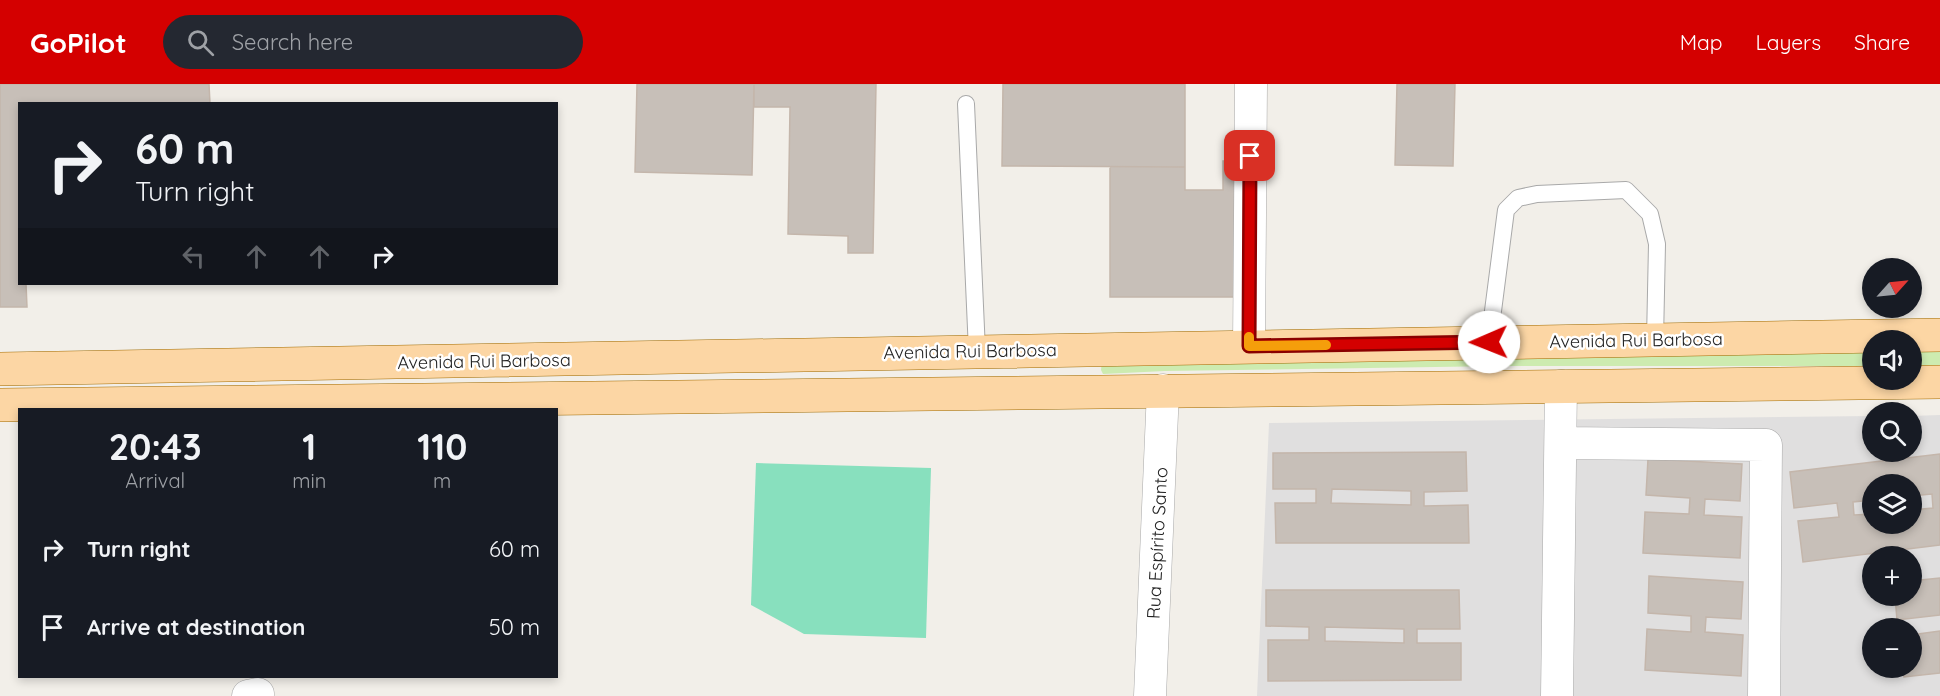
<!DOCTYPE html>
<html lang="en">
<head>
<meta charset="utf-8">
<style>
	:root { --surface:#171b24; --page:#242831; --text:#f1f3f6; --muted:#9ea1a6; --accent:#d40000 }
	body { margin:0; font-family:Quicksand,sans-serif; background:var(--page); color:var(--text); height:100vh; display:flex; flex-direction:column; font-size:22px; white-space:nowrap }
	* { box-sizing:border-box; margin:0 }
	p { font-size:20px; color:var(--muted) }
	.icon { flex:none; width:33px; height:33px; fill:none; stroke:currentColor; stroke-width:2; stroke-linecap:round; stroke-linejoin:round }
	.map { position:relative; flex:1; overflow:hidden }
	.sheet { position:absolute; left:18px; top:324px; width:540px; height:270px; display:flex; flex-direction:column; background:var(--surface); border-radius:0px; box-shadow:0 3px 9px #0003 }
	.sheet>* { flex:none }
	.hud { position:absolute; left:18px; top:18px; width:540px; height:183px; border-radius:0px; box-shadow:0 3px 9px #0003; background:#171b24; color:var(--text); overflow:hidden }
	.needle { width:39px; rotate:63deg }
	.buttons { position:absolute; left:1862px; top:174px; display:grid; gap:12px }
	.buttons a { display:grid; place-items:center; width:60px; height:60px; border-radius:50%; background:var(--surface); box-shadow:0 3px 9px #0003; font-size:30px }
	.pin { position:absolute; display:grid; place-items:center; width:51px; height:51px; color:#fff; margin:-26px; border-radius:12px; box-shadow:0 3px 9px #0006 }
	.me { position:absolute; width:66px; margin:-33px; rotate:269deg; stroke-linejoin:round; filter:drop-shadow(0 0 4px #0008) }
	.turn { display:flex; align-items:center; gap:21px; height:126px; padding:0 18px; font-size:27px }
	.turn .icon { width:78px; height:78px; stroke-width:2.5 }
	.turn b { display:block; font-size:42px; line-height:51px }
	.lanes { display:flex; align-items:center; height:57px; padding:0 18px; background:#0003; justify-content:center; gap:30px; direction:ltr }
	.lanes .off { opacity:.35 }
	.eta { display:flex; justify-content:space-evenly; align-items:center; height:102px; text-align:center }
	.eta b { font-size:36px; font-weight:800; line-height:42px }
	ul { padding:0; list-style:none }
	li { display:flex; align-items:center; gap:18px; height:78px; padding:0 18px }
	li div { flex:1 }
	li b { display:block; font-size:22px }
	li em { font-style:normal }
	header { display:flex; align-items:center; gap:36px; box-sizing:border-box; height:84px; padding:0 30px; background:var(--accent); color:#fff }
	header strong { font-size:28px }
	nav { display:flex; gap:33px; margin-inline-start:auto; font-size:21px }
	.search { width:420px; height:54px; background:var(--page); display:flex; align-items:center; gap:15px; box-sizing:border-box; padding:0 21px; border-radius:33px; color:var(--muted); font-size:22px }
	.map>svg:first-child { display:block }
	.residential { fill:#e0dfdf; fill-rule:evenodd }
	.grass { fill:#cdebb0 }
	.pitch { fill:#88e0be }
	.building { fill:#c7bfb8; stroke:#c4b6ab; stroke-width:1.5; fill-rule:evenodd }
	.lines { fill:none; stroke-linecap:round; stroke-linejoin:round }
	.lane-casing { stroke:#a9a9a9; stroke-width:18 }
	.street-casing { stroke:#a9a9a9; stroke-width:33 }
	.primary-casing { stroke:#a06b00; stroke-width:34 }
	.lane { stroke:#fff; stroke-width:16 }
	.street { stroke:#fff; stroke-width:32 }
	.primary { stroke:#fcd6a4; stroke-width:33 }
	.route-casing { stroke:#8a0000; stroke-width:15 }
	.route { stroke:#d40000; stroke-width:10 }
	.slow { stroke:#f59e0b; stroke-width:10 }
	.labels { text-anchor:middle; dominant-baseline:central; stroke-width:5; stroke-linejoin:round; paint-order:stroke }
	.street-label { font-size:18px; fill:#222; stroke:#fff }
</style>
</head>
<body>
<header>
<strong>GoPilot</strong>
<div class="search"><svg class="icon" aria-label="search" viewBox="0 0 24 24"><circle cx="10" cy="10" r="6"/><path d="M15 15l6 6"/></svg>Search here</div>
<nav><a>Map</a><a>Layers</a><a>Share</a></nav>
</header>
<div class="map">
<svg width="1940" height="612" viewBox="0 0 1940 612">
	<rect width="100%" height="100%" fill="#f2efe9"/>
	<!-- residential -->
	<path class="residential" d="M1940,331V612H1257L1269,339L1872,332V368H1911V332ZM1872,400H1911V440H1872ZM1872,472H1911V512H1872ZM1872,544H1911V584H1872Z"/>
	<!-- grass -->
	<path class="grass" d="M1911,266H1940V282H1911Z
		M1872,267V282H1509L1507,272Z
		M1500,271L1501,282L1165,287L1103,290L1101,286L1102,276Z"/>
	<!-- pitch -->
	<path class="pitch" d="M756,379L931,384L926,554L804,550L751,521Z"/>
	<!-- building -->
	<path class="building" d="M0,0H209L210,20H20V200H26L27,223H0Z
		M637,0H754L752,91L635,88Z
		M754,0H876L873,169H848V152L788,150L790,23H754Z
		M1003,0H1185V83L1002,82Z
		M1397,0H1455L1453,82L1395,81Z
		M1223,77H1241V213H1110V83H1185V106H1223Z
		M1466,368L1467,407L1424,408V422L1468,421L1469,459H1276L1275,419H1316V405H1273V369ZM1332,405L1411,407V421L1331,419Z
		M1940,370V461L1803,478L1798,437L1839,433L1837,419L1794,424L1790,388ZM1872,400H1911V412L1932,410L1933,424L1911,426V440H1872V430L1854,431L1853,418L1872,416Z
		M1648,375L1742,380L1740,417L1705,415L1704,431L1742,433L1740,474L1643,469L1645,428L1689,430L1690,414L1646,411Z
		M1649,492L1743,498L1741,535L1706,533L1705,548L1743,551L1741,592L1645,586L1647,545L1691,548V532L1648,529Z
		M1940,494V531L1897,536L1895,512H1911V497Z
		M1266,506H1459L1460,545H1417V559H1461V596L1268,597V556H1309V543L1266,542ZM1325,543L1404,545V559L1325,557Z
		M1940,547V589L1904,593L1903,584H1911V551Z"/>
	<g class="lines">
		<!-- lane casing -->
		<g class="lane-casing">
			<path id="lane" d="M966,20L977,267
				M1489,258L1506,126L1518,114L1537,110L1626,106L1650,130L1657,160L1655,256"/>
		</g>
		<!-- street casing -->
		<g class="street-casing">
			<path id="street" d="M1249,262L1251,0
				M1561,359L1766,361L1764,612
				M248,612L258,610
				M1150,612L1163,306
				M1557,612L1561,302"/>
		</g>
		<!-- primary casing -->
		<g class="primary-casing">
			<path id="primary" d="M0,285L1940,251
				M0,321L1940,298"/>
		</g>
		<!-- lane -->
		<use href="#lane" class="lane"/>
		<!-- street -->
		<use href="#street" class="street"/>
		<!-- primary -->
		<use href="#primary" class="primary"/>
	</g>
	<g class="lines">
		<!-- route casing -->
		<g class="route-casing">
			<path id="route" d="M1250,72L1249,262L1489,258"/>
		</g>
		<!-- route -->
		<use href="#route" class="route"/>
		<!-- slow -->
		<path class="slow" d="M1249,253V262L1326,261"/>
	</g>
	<g class="labels">
		<!-- street labels -->
		<g class="street-label">
			<text transform="translate(1636 256) rotate(-1)">Avenida Rui Barbosa</text>
			<text transform="translate(970 267) rotate(-1)">Avenida Rui Barbosa</text>
			<text transform="translate(484 277) rotate(-1)">Avenida Rui Barbosa</text>
			<text transform="translate(1157 459) rotate(-87)">Rua Espírito Santo</text>
		</g>
	</g>
</svg>
<div class="buttons">
<a><svg class="needle" viewBox="-14 -14 28 28"><path d="M0-13l5 13h-10z" fill="#e53935"/><path d="M0 13l5-13h-10z" fill="#9ea1a6"/></svg></a>
<a><svg class="icon" aria-label="sound" viewBox="0 0 24 24"><path d="M4 9h4l5-4v14l-5-4H4zM17 9q2 3 0 6"/></svg></a>
<a><svg class="icon" aria-label="search" viewBox="0 0 24 24"><circle cx="10" cy="10" r="6"/><path d="M15 15l6 6"/></svg></a>
<a><svg class="icon" aria-label="layers" viewBox="0 0 24 24"><path d="M12 4l9 5-9 5-9-5zM3 14l9 5 9-5"/></svg></a>
<a>+</a>
<a>−</a>
</div>
<div class="pin" style="left:1250px;top:72px;background:#d93025"><svg class="icon" aria-label="arrive" viewBox="0 0 24 24"><path d="M6 21V4h12l-3 4 3 4H6"/></svg></div>
<svg class="me" style="left:1489px;top:258px" viewBox="-20 -20 40 40"><circle r="19" fill="#fff"/><path d="M0-13L10 11 0 6-10 11z" fill="#d40000"/></svg>
<div class="hud">
<div class="turn"><svg class="icon" aria-label="right" viewBox="0 0 24 24"><path d="M7 20v-9h11M14 6l5 5-5 5"/></svg><div><b>60 m</b>Turn right</div></div>
<div class="lanes"><svg class="icon off" aria-label="left" viewBox="0 0 24 24"><path d="M17 20v-9H6M10 6l-5 5 5 5"/></svg><svg class="icon off" aria-label="ahead" viewBox="0 0 24 24"><path d="M12 20V5M6 11l6-6 6 6"/></svg><svg class="icon off" aria-label="ahead" viewBox="0 0 24 24"><path d="M12 20V5M6 11l6-6 6 6"/></svg><svg class="icon" aria-label="right" viewBox="0 0 24 24"><path d="M7 20v-9h11M14 6l5 5-5 5"/></svg></div>
</div>
<section class="sheet">
<div class="eta">
<div><b>20:43</b><p>Arrival</p></div>
<div><b>1</b><p>min</p></div>
<div><b>110</b><p>m</p></div>
</div>
<ul>
<li><svg class="icon" aria-label="right" viewBox="0 0 24 24"><path d="M7 20v-9h11M14 6l5 5-5 5"/></svg><div><b>Turn right</b></div><em>60 m</em></li>
<li><svg class="icon" aria-label="arrive" viewBox="0 0 24 24"><path d="M6 21V4h12l-3 4 3 4H6"/></svg><div><b>Arrive at destination</b></div><em>50 m</em></li>
</ul>
</section>
</div>
</body>
</html>
